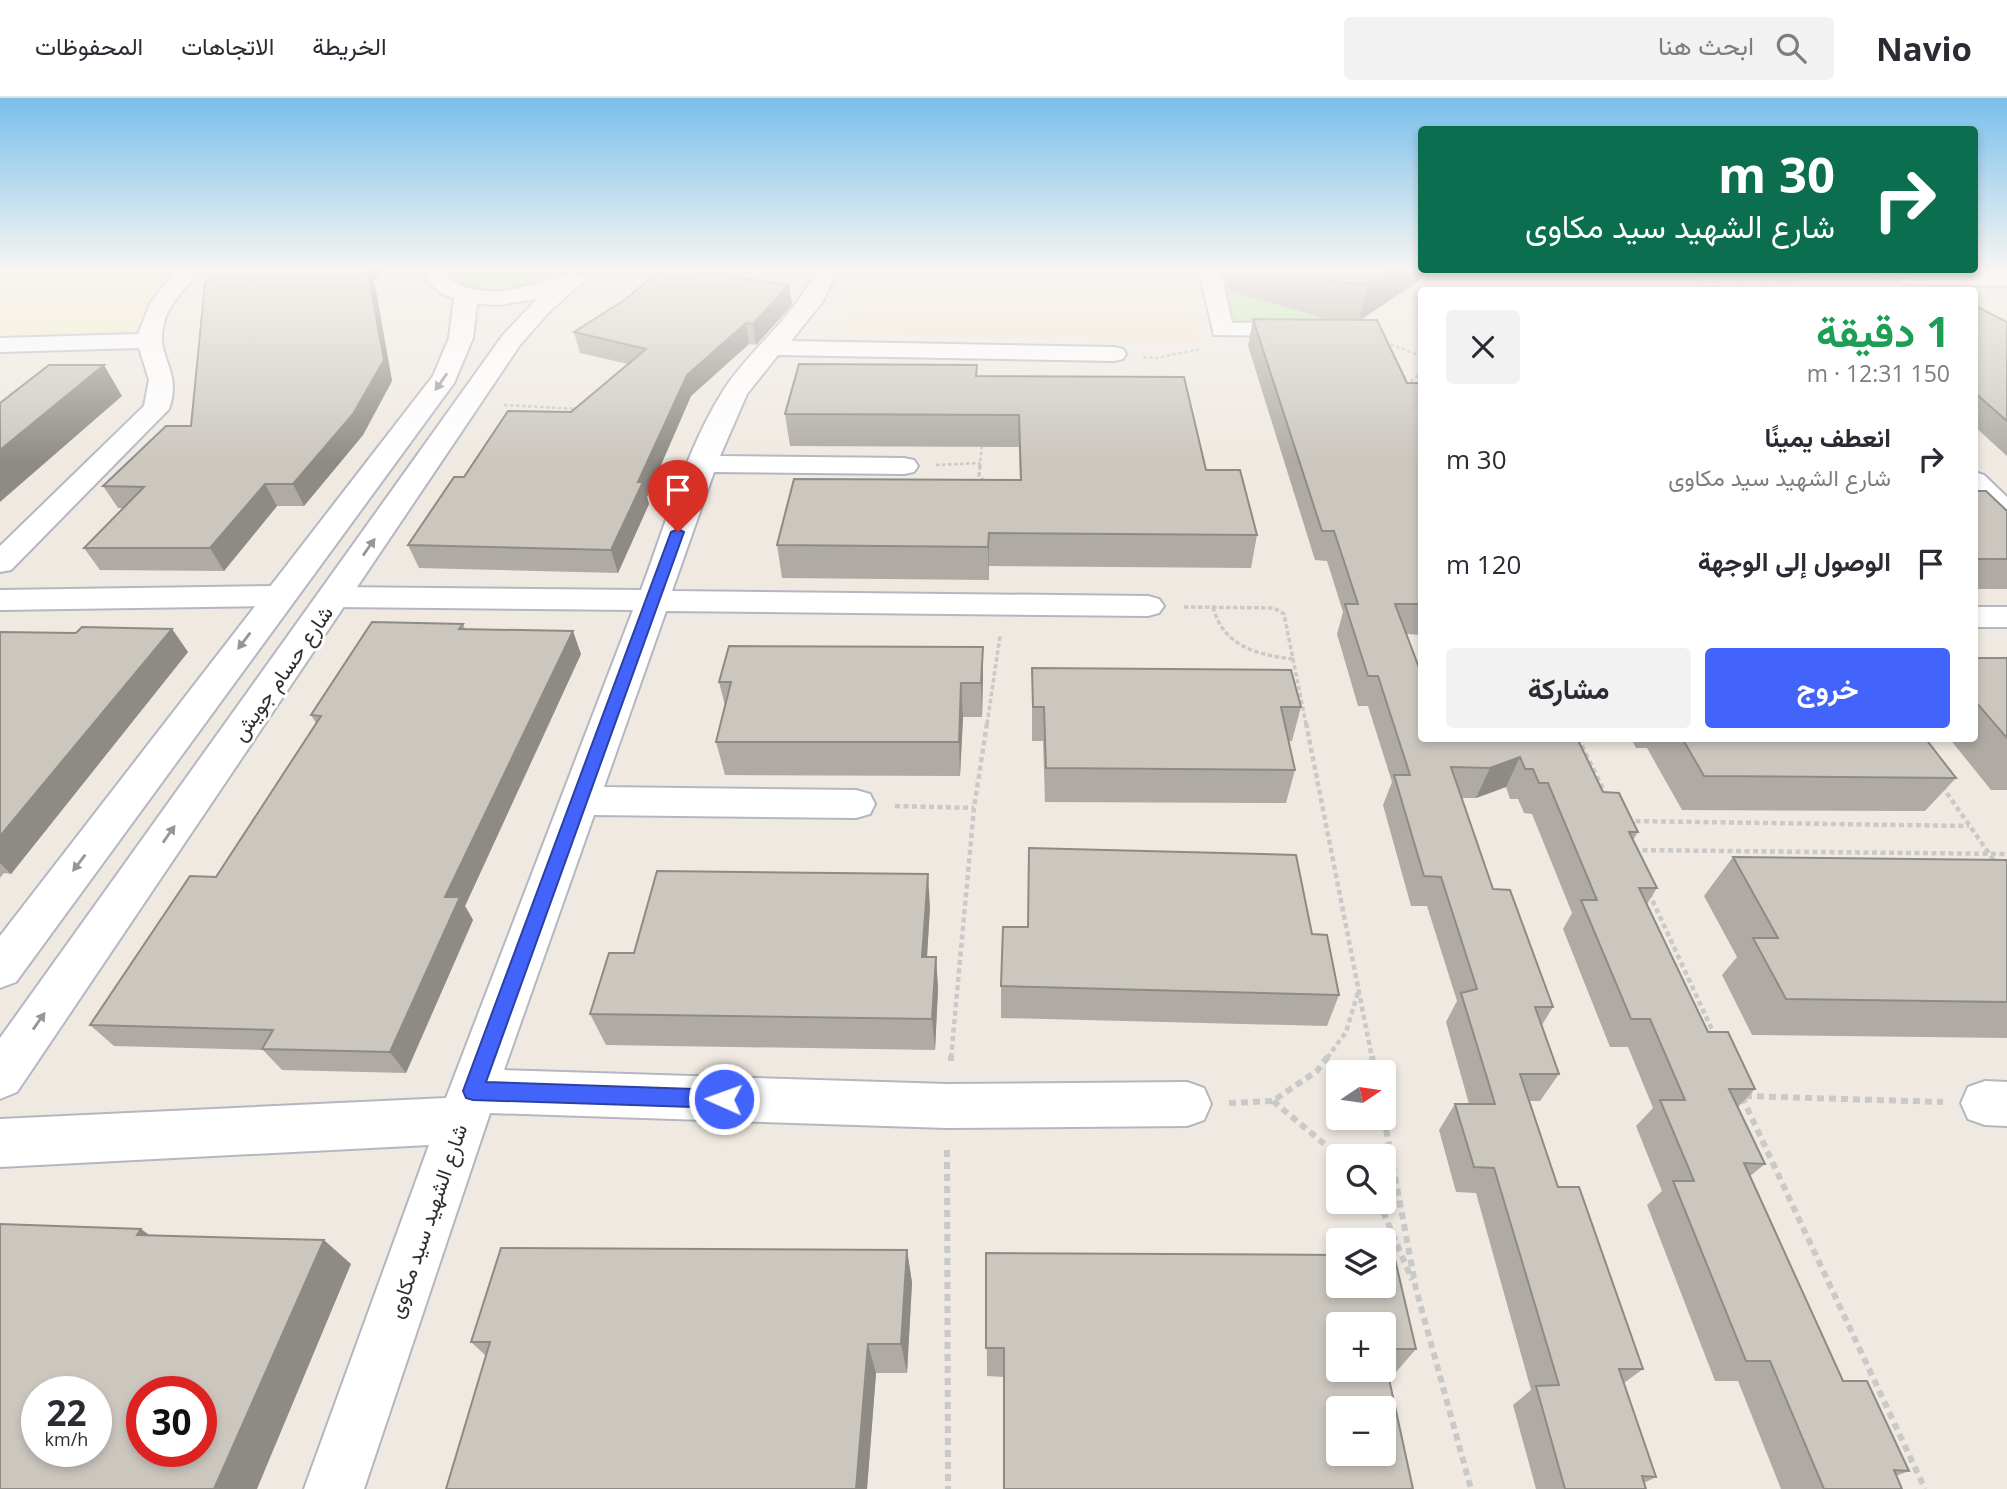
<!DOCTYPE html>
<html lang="ar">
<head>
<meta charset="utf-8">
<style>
	:root { --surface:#fff; --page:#f2f2f3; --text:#2b2b33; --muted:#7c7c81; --line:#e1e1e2; --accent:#4264fb }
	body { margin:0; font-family:"Open Sans",Vazirmatn,sans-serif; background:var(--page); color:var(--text); direction:rtl; height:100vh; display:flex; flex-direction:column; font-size:26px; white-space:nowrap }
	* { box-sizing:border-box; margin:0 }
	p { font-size:23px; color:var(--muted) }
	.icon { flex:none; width:38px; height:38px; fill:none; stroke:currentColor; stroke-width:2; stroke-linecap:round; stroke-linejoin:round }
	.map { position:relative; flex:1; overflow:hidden; direction:ltr }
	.sheet { position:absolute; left:1418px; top:189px; width:560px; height:455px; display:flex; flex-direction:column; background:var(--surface); border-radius:7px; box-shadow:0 4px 10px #0003; direction:rtl }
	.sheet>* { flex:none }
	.guide { position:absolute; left:1418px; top:28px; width:560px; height:147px; border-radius:7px; box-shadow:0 4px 10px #0003; direction:rtl; background:#0b6e4f; color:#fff; overflow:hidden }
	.needle { width:46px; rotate:77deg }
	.controls { position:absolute; left:1326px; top:962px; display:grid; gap:14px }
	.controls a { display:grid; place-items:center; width:70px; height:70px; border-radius:7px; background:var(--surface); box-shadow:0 4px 10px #0003; font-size:35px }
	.speed { position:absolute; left:21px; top:1278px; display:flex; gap:14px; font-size:35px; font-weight:700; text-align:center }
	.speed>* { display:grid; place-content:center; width:91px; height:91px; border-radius:50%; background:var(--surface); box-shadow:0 4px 10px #0003; line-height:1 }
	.speed small { font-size:18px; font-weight:400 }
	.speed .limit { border:10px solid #d22; background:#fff; color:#111 }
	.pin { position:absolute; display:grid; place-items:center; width:60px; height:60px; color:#fff; margin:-72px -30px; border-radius:50% 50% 50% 0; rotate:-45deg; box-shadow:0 0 7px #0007 }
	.pin .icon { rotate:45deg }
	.me { position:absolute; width:77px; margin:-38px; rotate:272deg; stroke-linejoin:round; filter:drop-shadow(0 0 5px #0008) }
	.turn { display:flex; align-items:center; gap:24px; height:147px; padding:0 28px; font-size:32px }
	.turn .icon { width:91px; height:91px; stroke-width:2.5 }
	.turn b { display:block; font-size:49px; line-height:60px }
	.round { display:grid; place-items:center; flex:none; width:74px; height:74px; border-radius:7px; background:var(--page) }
	.summary { display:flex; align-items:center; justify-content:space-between; height:119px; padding:0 28px }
	h1 { font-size:42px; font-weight:700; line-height:52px; color:#1e9e55 }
	.cta { display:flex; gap:14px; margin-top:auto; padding:14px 28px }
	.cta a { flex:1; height:80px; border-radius:7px; background:var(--accent); color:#fff; font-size:28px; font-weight:700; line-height:80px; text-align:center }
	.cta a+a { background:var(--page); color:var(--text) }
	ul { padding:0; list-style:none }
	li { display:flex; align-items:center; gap:21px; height:105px; padding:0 28px }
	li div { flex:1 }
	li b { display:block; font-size:26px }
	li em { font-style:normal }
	header { display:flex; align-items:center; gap:42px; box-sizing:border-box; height:98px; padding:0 35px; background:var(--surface); border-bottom:2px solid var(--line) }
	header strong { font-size:33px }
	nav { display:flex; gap:38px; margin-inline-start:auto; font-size:24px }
	.search { width:490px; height:63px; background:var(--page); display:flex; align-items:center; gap:18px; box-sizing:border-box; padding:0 24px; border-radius:7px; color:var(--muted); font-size:26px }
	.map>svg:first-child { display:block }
	.education { fill:#f0e6d1 }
	.green { fill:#b6e59e }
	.sand { fill:#f3ecc5 }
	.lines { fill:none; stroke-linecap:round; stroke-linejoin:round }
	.street-casing { stroke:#b4b7c1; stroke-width:4 }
	.secondary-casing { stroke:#b4b7c1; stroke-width:4 }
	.path-far3 { stroke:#c9c9c9; stroke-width:2.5; stroke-dasharray:3.5 2.5; stroke-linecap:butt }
	.path-far2 { stroke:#c9c9c9; stroke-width:3.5; stroke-dasharray:4.5 2.5; stroke-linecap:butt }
	.path-far1 { stroke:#c9c9c9; stroke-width:4.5; stroke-dasharray:5 3.5; stroke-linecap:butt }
	.path { stroke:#c9c9c9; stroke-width:6; stroke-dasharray:7 5; stroke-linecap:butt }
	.street { fill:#fff; fill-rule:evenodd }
	.secondary { fill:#fff; fill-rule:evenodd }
	.wall { fill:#afaba4; fill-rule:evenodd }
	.shaded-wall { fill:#8e8b86 }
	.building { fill:#cbc7bf; stroke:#8e8b86; stroke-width:2; fill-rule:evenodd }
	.oneway { fill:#969696 }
	.route { fill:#4264fb; stroke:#2b41a3; stroke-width:2 }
	.labels { text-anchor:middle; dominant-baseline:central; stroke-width:6; stroke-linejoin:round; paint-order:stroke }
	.street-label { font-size:21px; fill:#2e2e2e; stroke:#fff }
</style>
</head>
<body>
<header>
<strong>Navio</strong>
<div class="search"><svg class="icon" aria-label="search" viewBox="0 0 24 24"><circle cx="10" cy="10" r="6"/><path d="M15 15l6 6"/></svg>ابحث هنا</div>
<nav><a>الخريطة</a><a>الاتجاهات</a><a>المحفوظات</a></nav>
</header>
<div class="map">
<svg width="2007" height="1391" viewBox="0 0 2007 1391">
	<rect width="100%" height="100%" fill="#efe9e1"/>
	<!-- education -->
	<path class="education" d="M870,170H1189L1200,246L849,235L831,229L852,211Z"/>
	<!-- green -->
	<path class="green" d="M439,170H589C560,201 504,194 465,197Z
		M1213,189L1352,228L1222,232Z"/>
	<!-- sand -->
	<path class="sand" d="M0,170H190L169,193L149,243L0,247Z"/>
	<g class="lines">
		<!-- street casing -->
		<g class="street-casing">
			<path id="street" d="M178,170H201C188,188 170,203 164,225C154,259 183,271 169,311L11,472L0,474V448L144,308L149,282L139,250L0,254V240L138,236L151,204Z
				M817,170H839L823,203L791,243L1114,249L1123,251L1126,256L1123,261L1114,263L778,257L747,296L720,358L904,360L914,362L918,368L914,374L904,376L714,374L672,493L1148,498L1159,501L1164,508L1159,515L1148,518L666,513L604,689L856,692L870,696L875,706L870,716L856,720L594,717L504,972L947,986L1187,984L1204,990L1211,1006L1204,1022L1187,1028L947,1030L490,1015L364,1391H304L429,1047L0,1069V1021L446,1000L633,512L335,509L324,506L319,499L324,492L335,489L641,492C665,429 686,351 723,293C751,249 796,219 817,170Z
				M1198,170H1220L1232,225L1303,224L1311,226L1315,231L1311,236L1303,238L1214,237Z
				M1694,172H1805L1808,175L1797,182L1702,183L1694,181L1691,176Z
				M1910,174H2007V188L1902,186L1899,181Z
				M1974,374L1984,377L2007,399V424L1997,421L1974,399Z
				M278,488L289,491L294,498L289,505L278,508L0,512V492Z
				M1974,509H2007V529H1974Z
				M1985,983L2007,984V1028L1985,1027L1968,1021L1961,1005L1968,989Z"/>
		</g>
		<!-- secondary casing -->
		<g class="secondary-casing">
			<path id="secondary" d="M428,170H450L448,180C489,208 533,185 575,174L586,181L548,215L520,247L17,994L0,1001V940L503,237L537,201L499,207L477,206L473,240L454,285L16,884L0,890V838L433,278L449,240L454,200L442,196L426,182Z"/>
		</g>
		<!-- path-far3 -->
		<path class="path-far3" d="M1829,177L1880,179
			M1385,244L1421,258
			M1143,259L1157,260L1199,251
			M1406,287L1421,275
			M504,307L579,311
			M936,367L980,365
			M980,369L982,345"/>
		<!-- path-far2 -->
		<path class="path-far2" d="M980,367L979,378L987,386
			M1184,509L1274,510L1284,516L1306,626
			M1213,509C1223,548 1257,557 1293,561
			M987,626L1000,538"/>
		<!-- path-far1 -->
		<path class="path-far1" d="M1306,625L1372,960
			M1578,640L1606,697
			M1942,688L1997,767
			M895,708L974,710
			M1627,723L1969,728
			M1634,752L2007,756
			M1649,795L1714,936
			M951,960L974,710L987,625
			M1327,960L1346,934L1359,891"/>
		<!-- path -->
		<path class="path" d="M1372,958L1375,975
			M951,963V958
			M1745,998L1943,1004
			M1742,999L1925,1391
			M1273,1003L1340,1059
			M1229,1005L1273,1003L1317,973L1328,958
			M1384,1020L1416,1191L1471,1391
			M947,1052L948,1391
			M1376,1104L1383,1113L1412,1182"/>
		<!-- street -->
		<use href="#street" class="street"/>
		<!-- secondary -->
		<use href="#secondary" class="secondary"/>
	</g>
	<!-- wall -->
	<path class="wall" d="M1227,170H1421V172H1423L1420,182L1360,222L1407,285H1421V537L1407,536L1421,640H1577L1603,694L1638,734L1633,742L1657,790L1647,806L1708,934L1755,991L1738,1009L1765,1066L1750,1078L1843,1283L1909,1373L1896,1378L1902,1391H1781L1738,1283H1715L1647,1107L1662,1093L1636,1028L1653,1010L1628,949H1610L1563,831L1572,815L1532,716L1524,715L1518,701H1510L1506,689L1476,700H1461L1493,791L1553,909L1542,927L1559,976L1540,1003H1530L1558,1089L1643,1271L1624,1285L1656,1379L1644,1385L1646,1391H1536L1513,1307L1531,1292L1476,1095L1456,1094L1439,1032L1455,1006H1469L1446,924L1457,903L1427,808H1411L1383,707L1392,684L1368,608H1358L1337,536L1343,514L1327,463L1315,462L1248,248L1253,221L1330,222L1228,193L1225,181Z
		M691,172L789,187L792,207L756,247L749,246L691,298L647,399L649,406L618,475L419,470L408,447L464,379L571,314L628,266L580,255L574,234L626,201Z
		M374,182L392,283L363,337L304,408H277L224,473L100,472L84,450L123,410H118L103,388L191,328Z
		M1974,207L2007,224V358L1974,328Z
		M977,267V278L1206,372L1257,437L1251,470L989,468V482L782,480L777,447L1020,382L1019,349L790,348L785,316Z
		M1974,393L2007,413V491H1974Z
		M463,526L465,531L581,556L465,808L473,822L406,975L282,972L263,952L114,948L90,927L216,779L316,625L311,617Z
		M172,531L188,554L11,776L4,775L0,780V534L76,535Z
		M983,549L982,619H963L960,678L725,677L716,644L725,608L719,584Z
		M1974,560H2007V692H1991L1949,640H1974Z
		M1032,570L1301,609L1292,643H1289L1295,672L1286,705L1045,704L1043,643H1032Z
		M1631,640H1925L1956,680L1925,713L1682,712L1647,650H1636Z
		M1733,759L2007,764V940L1752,937L1722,877L1737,859L1704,798Z
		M930,809L927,859H936L938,891L935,952L606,947L590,916L634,855Z
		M1028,829L1312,836L1339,897L1327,928L1001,920V888Z
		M907,1152L912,1185L907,1275H876L867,1391H446L486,1258L471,1244Z
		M986,1155L1339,1157V1188H1384V1157H1394L1416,1251L1391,1280H1389L1413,1391H1004V1279L987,1278ZM1339,1227H1384V1272H1339ZM1339,1311H1384V1356H1339Z"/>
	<!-- shaded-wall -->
	<path class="shaded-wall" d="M367,170H390L374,182L392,283L363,337L304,408L293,386Z
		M676,170H706L677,174Z
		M1392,170H1421V172H1423L1420,182L1359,223L1367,186Z
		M789,187L792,207L756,247L753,226Z
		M746,225L749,246L691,298L647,399L649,406L618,475L611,452L638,384L687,277Z
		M104,267L122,298L0,404V352Z
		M265,386L277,408L224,473L210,450Z
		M989,435V482L988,449Z
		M172,531L188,554L11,776L0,765V738Z
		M573,533L581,556L465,808L473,822L406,975L390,954L445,799Z
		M983,549V582L982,619L981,585Z
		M961,585L963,619L960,678L959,644Z
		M1520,659L1506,689L1476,700L1490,670Z
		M928,776L930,809L925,891L922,859Z
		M936,859L938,891L935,952L932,921Z
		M141,1131L175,1155L137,1137Z
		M324,1142L351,1166L257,1391H214Z
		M907,1152L912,1185L907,1275L901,1246Z
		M868,1246L876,1275L867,1391H856Z"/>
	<!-- building -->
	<path class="building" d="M216,170H367L384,262L353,316L293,386H265L210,450H84L144,389L103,388L166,328H191L205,185Z
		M662,170H678L789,187L753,226L746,225L687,277L638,384H643L611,452L408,447L454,379H464L508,313L571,314L646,251L574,234L626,201Z
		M1284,170H1392L1367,186L1338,184Z
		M1937,189L1944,192H1914Z
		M1974,207L2007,224V323L1974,294Z
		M1253,221L1377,222L1407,285H1421V506H1395L1421,575V640H1577L1603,694L1619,695L1638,734H1629L1657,790H1639L1708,934H1728L1755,991H1729L1765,1066L1744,1065L1843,1283H1867L1909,1373L1894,1372L1902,1391H1824L1770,1263H1746L1673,1083H1694L1660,1002H1685L1650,921H1631L1581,802H1597L1548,685H1539L1533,671H1525L1520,659L1490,670L1451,669L1493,791L1510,792L1553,909H1535L1559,976H1520L1558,1089H1579L1643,1271H1619L1656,1379L1642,1378L1646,1391H1565L1536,1288L1559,1287L1494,1070L1474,1069L1455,1006H1495L1461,895L1477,891L1441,779L1424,778L1394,677H1410L1378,578H1368L1345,506H1358L1334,433H1322Z
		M799,266L977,267L976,278L1184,279L1206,372H1240L1257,437L989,435L988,449L777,447L794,381L1021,382L1019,317L785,316Z
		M49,267H104L0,352V305Z
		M1974,393H1986L2007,413V461H1974Z
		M372,524L463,526L459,531L573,533L445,799H460L390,954L262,951L273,932L90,927L190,778L216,779L321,618L311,617Z
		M82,529L172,531L0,738V534L76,535Z
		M729,548L983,549L981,585H961L959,644H716L731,584H719Z
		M1974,560H2007V640L1974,602Z
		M1032,570L1291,572L1301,609H1281L1295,672L1046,670L1044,609H1033Z
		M1682,640H1925L1956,680L1704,678Z
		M1029,750L1296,757L1312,836L1327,837L1339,897L1001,888L1003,829H1028Z
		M1733,759L2006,762L2007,764V904L1786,901L1753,840H1778Z
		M657,773L928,776L922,859H936L932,921L590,916L609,855H634Z
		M0,1126L141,1131L137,1137L324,1142L214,1391H0ZM37,1293H96V1353H37ZM142,1293H201V1353H142Z
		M501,1150L907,1152L901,1246H868L856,1391H446L490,1244H471Z
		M986,1155L1339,1157V1188H1384V1157H1394L1416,1251H1384V1227H1339V1272H1384V1258L1413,1391H1004V1250H986ZM1339,1311H1384V1356H1339Z"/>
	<!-- one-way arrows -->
	<defs><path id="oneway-solid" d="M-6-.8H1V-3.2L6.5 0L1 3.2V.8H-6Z" transform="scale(1.75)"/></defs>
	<g class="oneway">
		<use href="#oneway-solid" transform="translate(441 284) rotate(125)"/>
		<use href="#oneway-solid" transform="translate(369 449) rotate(-55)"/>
		<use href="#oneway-solid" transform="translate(244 543) rotate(127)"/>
		<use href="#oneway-solid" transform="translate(169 736) rotate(-55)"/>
		<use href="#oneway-solid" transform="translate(79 765) rotate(127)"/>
		<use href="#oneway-solid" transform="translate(39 923) rotate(-55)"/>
	</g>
	<!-- sky -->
	<linearGradient id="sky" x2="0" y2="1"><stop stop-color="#7abfeb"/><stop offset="0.47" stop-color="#f8f5f2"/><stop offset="1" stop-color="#f8f5f2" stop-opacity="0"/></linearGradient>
	<rect width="2007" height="364" fill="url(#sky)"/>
	<!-- route -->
	<path class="route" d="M678,431L684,434L486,984L724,992L731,995L734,1001L731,1008L724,1010L473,1002L466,1000L463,993L671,434Z"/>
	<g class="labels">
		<!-- street labels -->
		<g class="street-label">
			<text transform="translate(282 575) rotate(-55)">شارع حسام جويش</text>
			<text transform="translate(427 1123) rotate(-71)">شارع الشهيد سيد مكاوى</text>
		</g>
	</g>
</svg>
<div class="controls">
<a><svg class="needle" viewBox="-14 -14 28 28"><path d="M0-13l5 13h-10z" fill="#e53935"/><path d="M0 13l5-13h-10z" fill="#7c7c81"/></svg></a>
<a><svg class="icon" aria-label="search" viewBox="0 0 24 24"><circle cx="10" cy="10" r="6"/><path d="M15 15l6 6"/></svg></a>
<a><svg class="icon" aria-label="layers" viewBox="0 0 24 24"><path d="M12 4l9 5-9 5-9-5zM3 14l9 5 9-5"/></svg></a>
<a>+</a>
<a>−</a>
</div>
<div class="speed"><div>22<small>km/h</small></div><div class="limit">30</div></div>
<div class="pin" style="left:678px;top:434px;background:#d93025"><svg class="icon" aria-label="arrive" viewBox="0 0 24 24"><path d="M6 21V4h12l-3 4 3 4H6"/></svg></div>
<svg class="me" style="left:724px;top:1001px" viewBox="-20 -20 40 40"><circle r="17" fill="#4264fb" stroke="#fff" stroke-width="3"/><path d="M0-11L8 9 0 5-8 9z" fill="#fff"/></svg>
<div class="guide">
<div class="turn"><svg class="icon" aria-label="right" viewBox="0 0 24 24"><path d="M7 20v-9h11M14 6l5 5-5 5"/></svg><div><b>30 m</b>شارع الشهيد سيد مكاوى</div></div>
</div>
<section class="sheet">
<div class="summary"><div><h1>1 دقيقة</h1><p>150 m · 12:31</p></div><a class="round"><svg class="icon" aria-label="close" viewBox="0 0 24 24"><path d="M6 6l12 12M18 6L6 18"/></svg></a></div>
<ul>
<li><svg class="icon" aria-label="right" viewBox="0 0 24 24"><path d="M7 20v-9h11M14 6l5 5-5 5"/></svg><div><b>انعطف يمينًا</b><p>شارع الشهيد سيد مكاوى</p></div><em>30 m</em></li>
<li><svg class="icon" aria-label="arrive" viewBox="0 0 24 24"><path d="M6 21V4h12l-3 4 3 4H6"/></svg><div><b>الوصول إلى الوجهة</b></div><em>120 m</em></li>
</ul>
<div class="cta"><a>خروج</a><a>مشاركة</a></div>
</section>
</div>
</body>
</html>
